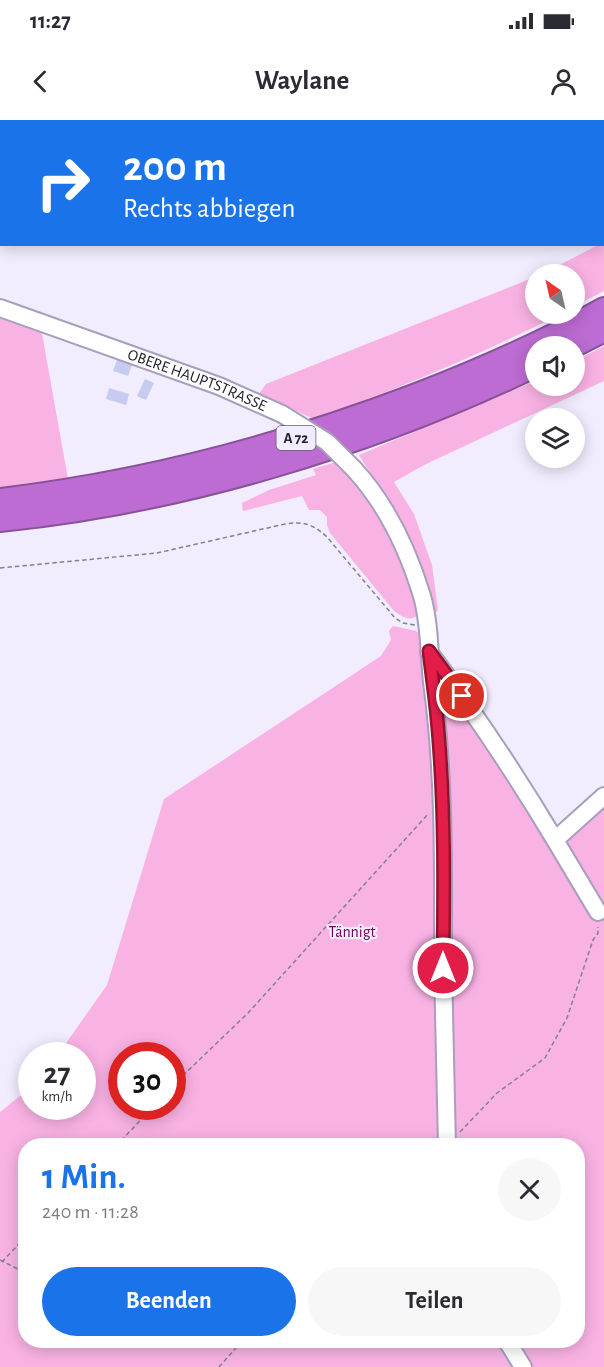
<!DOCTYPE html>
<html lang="de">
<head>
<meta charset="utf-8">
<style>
	:root { --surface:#fff; --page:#f7f7f7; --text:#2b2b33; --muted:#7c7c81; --accent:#1a73e8 }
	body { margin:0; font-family:"Alegreya Sans",sans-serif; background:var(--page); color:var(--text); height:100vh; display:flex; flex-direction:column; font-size:22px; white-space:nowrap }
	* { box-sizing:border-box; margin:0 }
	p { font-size:20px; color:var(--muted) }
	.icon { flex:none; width:33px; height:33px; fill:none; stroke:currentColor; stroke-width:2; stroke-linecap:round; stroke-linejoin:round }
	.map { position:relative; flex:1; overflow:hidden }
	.panel { position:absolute; left:18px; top:1018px; width:567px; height:210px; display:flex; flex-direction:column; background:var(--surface); border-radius:24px; box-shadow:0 3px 15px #0003 }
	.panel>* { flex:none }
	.guide { position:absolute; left:0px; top:0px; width:604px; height:126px; box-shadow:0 3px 15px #0003; background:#1a73e8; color:#fff; overflow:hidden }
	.needle { width:39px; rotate:326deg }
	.buttons { position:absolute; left:525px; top:144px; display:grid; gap:12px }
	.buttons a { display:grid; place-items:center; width:60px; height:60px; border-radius:50%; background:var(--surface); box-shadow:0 3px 15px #0003; font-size:30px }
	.speed { position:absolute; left:18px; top:922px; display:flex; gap:12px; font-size:30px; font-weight:700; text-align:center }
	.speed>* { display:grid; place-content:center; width:78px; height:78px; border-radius:50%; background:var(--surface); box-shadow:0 3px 15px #0003; line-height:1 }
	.speed small { font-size:15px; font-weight:400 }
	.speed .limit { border:9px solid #d22; background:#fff; color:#111 }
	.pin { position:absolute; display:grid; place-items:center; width:51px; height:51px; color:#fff; margin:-26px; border:3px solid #fff; border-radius:50%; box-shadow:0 2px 6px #0007 }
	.me { position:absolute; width:66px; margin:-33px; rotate:0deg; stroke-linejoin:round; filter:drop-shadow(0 0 4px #0008) }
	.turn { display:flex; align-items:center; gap:21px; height:126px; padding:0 24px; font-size:27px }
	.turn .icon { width:78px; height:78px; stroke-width:2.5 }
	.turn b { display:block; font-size:42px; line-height:51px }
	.round { display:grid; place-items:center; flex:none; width:63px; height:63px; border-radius:32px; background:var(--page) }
	.overview { display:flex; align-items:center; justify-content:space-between; height:102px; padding:0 24px }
	h1 { font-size:36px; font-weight:600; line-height:45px; color:var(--accent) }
	.cta { display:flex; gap:12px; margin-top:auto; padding:12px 24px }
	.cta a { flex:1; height:69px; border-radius:36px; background:var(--accent); color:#fff; font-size:24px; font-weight:600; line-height:69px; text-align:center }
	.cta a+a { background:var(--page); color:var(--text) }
	.status { display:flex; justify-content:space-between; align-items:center; height:42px; padding:0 30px; background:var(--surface); direction:ltr }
	.status svg { height:16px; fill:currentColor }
	header { display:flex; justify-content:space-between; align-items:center; height:78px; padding:0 24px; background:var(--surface); font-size:27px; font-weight:600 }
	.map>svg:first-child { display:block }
	.green { fill:#f9b2e4; fill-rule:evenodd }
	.building { fill:#c7cbef }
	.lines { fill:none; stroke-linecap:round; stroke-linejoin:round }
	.minor-casing { stroke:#a89fbb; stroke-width:20 }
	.highway-casing { stroke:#885299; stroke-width:26 }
	.path { stroke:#84808e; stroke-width:1.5; stroke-dasharray:4.5 3; stroke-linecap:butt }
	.minor { stroke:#fff; stroke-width:16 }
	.highway { stroke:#bc6cd2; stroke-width:22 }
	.minor-bridge-casing { stroke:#a89fbb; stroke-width:20; stroke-linecap:butt }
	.minor-bridge { stroke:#fff; stroke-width:16 }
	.route-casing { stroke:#92132f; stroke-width:15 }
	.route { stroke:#e11d48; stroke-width:10 }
	.labels { text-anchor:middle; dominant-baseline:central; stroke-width:4.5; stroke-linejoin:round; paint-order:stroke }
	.shield { fill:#f1ecfe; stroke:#645f6c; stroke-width:1.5 }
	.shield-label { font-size:15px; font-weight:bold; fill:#27232e }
	.street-label { font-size:16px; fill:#27232e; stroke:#f1ecfe }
	.park-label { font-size:16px; fill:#6f065d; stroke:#f1ecfe }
</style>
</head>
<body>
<div class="status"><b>11:27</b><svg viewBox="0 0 49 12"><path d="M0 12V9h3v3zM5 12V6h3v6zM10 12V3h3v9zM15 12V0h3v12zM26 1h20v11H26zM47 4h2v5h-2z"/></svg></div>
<header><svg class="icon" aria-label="back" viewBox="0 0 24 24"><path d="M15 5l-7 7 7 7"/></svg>Waylane<svg class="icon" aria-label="person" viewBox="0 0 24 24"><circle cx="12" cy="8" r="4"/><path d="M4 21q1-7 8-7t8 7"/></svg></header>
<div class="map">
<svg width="604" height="1247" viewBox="0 0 604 1247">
	<rect width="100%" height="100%" fill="#f1ecfe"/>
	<!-- green -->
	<path class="green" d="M604,121V171L575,186L574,154H542L598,125L603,124Z
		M535,157L536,194H561C481,234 398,269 314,299L259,274L266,264Z
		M0,197L41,208L68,359L0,368Z
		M604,226V261L424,345L394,362L414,394L432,445L438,490L435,493L419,441L400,402L359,335L535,261L536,266H574L575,241Z
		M336,342L360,363L382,391L421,492C412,503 404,498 394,491L330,413L327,405V397L320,390H309L302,376L243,391L242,383L269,370L316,355L313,349Z
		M393,506L416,511L421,515L432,574L445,563L545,717L604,670V1247H0V992L31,967L32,987H82V936H57L107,865L164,679L381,536L391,520L389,511ZM122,936H172V987H122ZM26,1026H578V1221H26Z"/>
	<!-- building -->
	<path class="building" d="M117,240L132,245L128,256L113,251Z
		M145,259L154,263L146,280L137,276Z
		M109,268L129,274L126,285L106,279Z"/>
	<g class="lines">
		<!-- minor casing -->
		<g class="minor-casing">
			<g id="minor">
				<path id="s1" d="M0,188L219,266L282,294"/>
				<path d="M354,349C387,385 408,430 422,476C430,504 429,534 432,562C445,657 443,753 443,848C444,908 446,967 447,1026"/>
				<path d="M429,532C475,593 516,655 555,720L604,676"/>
				<path d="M555,720L598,792"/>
				<path d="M507,1221L523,1247"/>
			</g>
		</g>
		<!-- highway casing -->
		<g class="highway-casing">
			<path id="highway" d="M573,226L604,210
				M0,380C143,363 280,327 414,276C479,251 543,223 604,189
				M0,400C182,382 371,324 536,245"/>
		</g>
		<!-- path -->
		<path class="path" d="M0,448L157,433L285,404C303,401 313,404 327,417L395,498L403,503L415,505
			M172,966L248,893L429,693
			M460,1012L497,973L545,938L567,898L593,820L598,813V807
			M116,1026L153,987
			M0,1140L26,1153
			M2,1142L26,1116
			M219,1247L242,1221"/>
		<!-- minor -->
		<use href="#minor" class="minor"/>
		<!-- highway -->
		<use href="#highway" class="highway"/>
		<!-- minor-bridge casing -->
		<g class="minor-bridge-casing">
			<path id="minor-bridge" d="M282,294L327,322L354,349"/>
		</g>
		<!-- minor-bridge -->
		<use href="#minor-bridge" class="minor-bridge"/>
	</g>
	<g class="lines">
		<!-- route casing -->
		<g class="route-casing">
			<path id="route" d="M443,848C444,768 445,689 438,609C436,583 432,557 429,531L462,576"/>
		</g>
		<!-- route -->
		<use href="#route" class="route"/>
	</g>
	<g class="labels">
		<!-- shield labels -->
		<rect class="shield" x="276.5" y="306" width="39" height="24" rx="4.5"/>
		<g class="shield-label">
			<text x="296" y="318">A 72</text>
		</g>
		<!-- street labels -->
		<g class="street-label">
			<text stroke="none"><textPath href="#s1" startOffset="210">OBERE HAUPTSTRASSE</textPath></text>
		</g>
		<!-- park labels -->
		<g class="park-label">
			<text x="352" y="812">Tännigt</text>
		</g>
	</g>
</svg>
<div class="buttons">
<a><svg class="needle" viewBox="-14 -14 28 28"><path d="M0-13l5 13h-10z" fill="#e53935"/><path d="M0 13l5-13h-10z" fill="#7c7c81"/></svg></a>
<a><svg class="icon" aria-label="sound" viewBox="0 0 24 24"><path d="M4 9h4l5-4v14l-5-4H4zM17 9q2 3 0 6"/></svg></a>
<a><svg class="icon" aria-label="layers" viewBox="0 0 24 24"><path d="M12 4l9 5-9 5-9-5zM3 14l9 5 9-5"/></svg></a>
</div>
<div class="speed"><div>27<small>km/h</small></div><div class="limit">30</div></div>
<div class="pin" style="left:462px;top:576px;background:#d93025"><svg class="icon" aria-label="arrive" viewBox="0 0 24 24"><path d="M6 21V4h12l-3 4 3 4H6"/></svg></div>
<svg class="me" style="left:443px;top:848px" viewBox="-20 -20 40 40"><circle r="17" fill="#e11d48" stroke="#fff" stroke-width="3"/><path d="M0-11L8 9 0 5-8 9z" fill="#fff"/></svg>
<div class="guide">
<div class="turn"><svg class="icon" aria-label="right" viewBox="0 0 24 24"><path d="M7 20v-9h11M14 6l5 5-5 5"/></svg><div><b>200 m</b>Rechts abbiegen</div></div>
</div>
<section class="panel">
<div class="overview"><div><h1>1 Min.</h1><p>240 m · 11:28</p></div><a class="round"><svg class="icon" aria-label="close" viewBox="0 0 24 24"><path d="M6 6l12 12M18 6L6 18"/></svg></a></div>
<div class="cta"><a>Beenden</a><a>Teilen</a></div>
</section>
</div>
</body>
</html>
